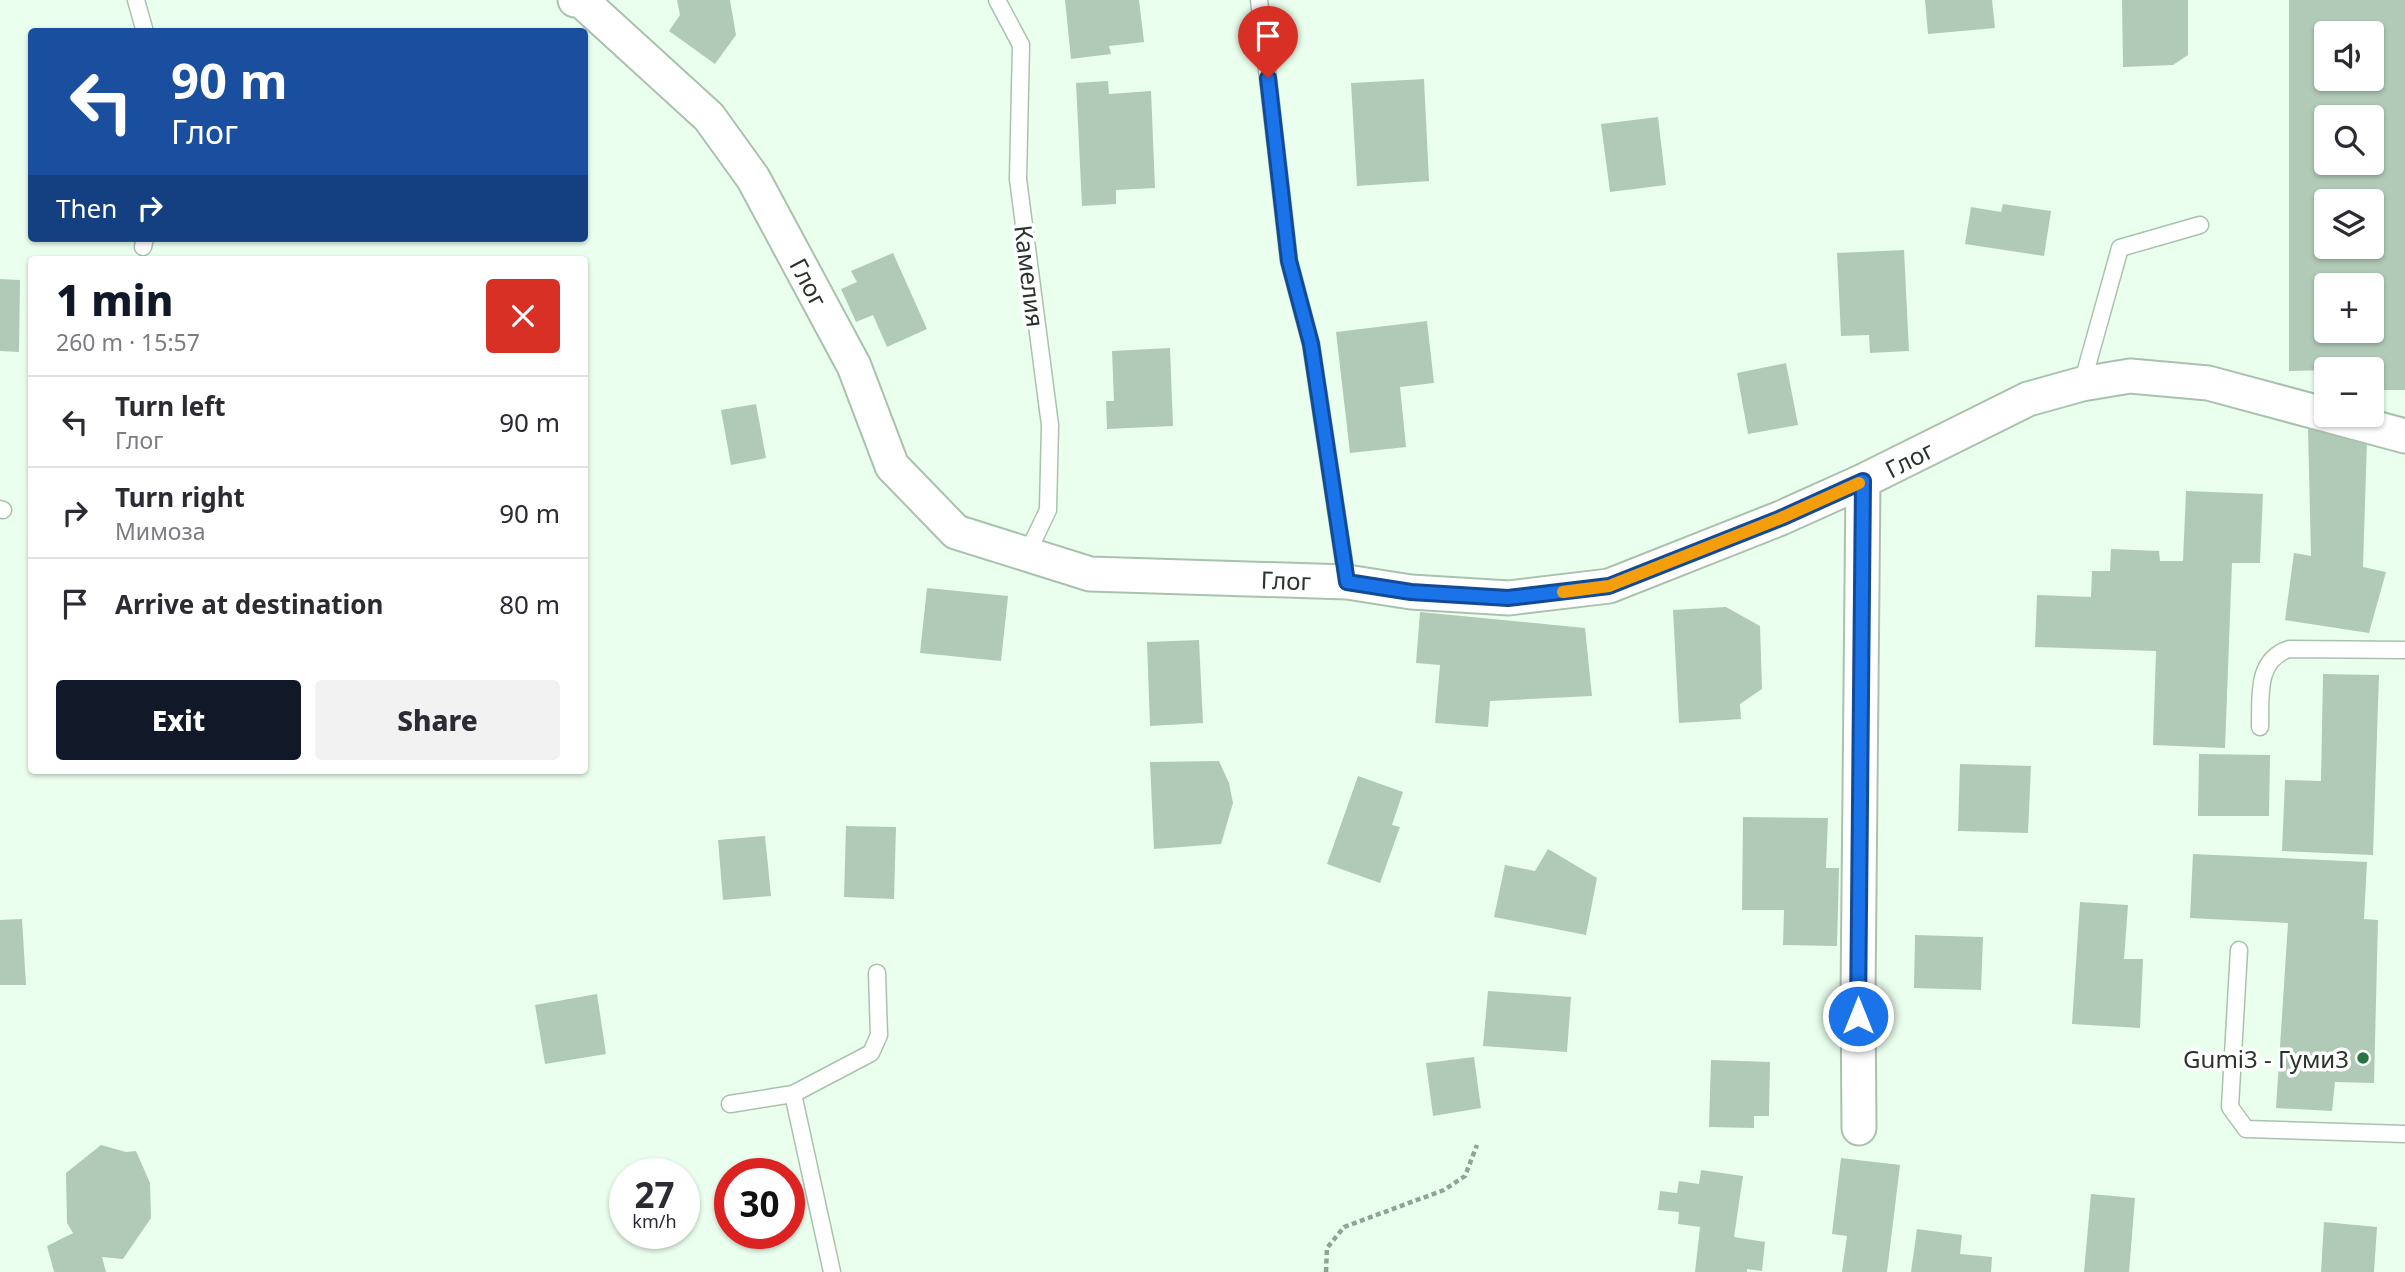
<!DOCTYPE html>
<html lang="en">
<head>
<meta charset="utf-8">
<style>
	:root { --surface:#fff; --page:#f2f2f3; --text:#2b2b33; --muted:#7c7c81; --line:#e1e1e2; --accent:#111827 }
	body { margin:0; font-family:"Noto Sans",sans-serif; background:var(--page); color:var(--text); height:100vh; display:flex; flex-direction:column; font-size:26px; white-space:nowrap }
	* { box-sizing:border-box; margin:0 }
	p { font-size:23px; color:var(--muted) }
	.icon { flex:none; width:38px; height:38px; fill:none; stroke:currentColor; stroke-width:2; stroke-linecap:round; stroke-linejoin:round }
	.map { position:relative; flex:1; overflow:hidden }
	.side { position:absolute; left:28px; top:256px; width:560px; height:518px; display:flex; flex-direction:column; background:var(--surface); border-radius:7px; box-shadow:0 2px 5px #0004 }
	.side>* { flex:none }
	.guide { position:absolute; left:28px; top:28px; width:560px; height:214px; border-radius:7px; box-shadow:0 2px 5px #0004; background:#1a4fa0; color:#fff; overflow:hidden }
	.tools { position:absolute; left:2314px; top:21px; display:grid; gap:14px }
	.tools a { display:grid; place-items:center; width:70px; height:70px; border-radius:7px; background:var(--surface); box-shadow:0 2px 5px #0004; font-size:35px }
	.speed { position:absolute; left:609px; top:1158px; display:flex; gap:14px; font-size:35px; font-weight:700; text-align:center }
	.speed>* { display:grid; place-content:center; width:91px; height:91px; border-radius:50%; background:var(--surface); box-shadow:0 2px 5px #0004; line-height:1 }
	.speed small { font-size:18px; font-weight:400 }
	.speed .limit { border:10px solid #d22; background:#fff; color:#111 }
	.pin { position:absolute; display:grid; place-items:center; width:60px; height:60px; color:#fff; margin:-72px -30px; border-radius:50% 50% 50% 0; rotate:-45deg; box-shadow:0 0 7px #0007 }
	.pin .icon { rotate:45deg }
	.me { position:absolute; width:77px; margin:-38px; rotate:0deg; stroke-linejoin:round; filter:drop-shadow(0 0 5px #0008) }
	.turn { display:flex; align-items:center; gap:24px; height:147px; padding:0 28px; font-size:32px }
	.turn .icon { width:91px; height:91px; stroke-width:2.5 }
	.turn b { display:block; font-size:49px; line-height:60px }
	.then { display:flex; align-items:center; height:66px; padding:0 28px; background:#0003; gap:14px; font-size:26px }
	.round { display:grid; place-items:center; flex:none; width:74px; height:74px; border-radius:7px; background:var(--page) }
	.head { display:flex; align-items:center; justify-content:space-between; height:119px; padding:0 28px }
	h1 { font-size:42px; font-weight:800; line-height:52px; color:var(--accent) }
	.primary-button { display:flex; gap:14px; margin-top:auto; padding:14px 28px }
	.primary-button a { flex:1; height:80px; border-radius:7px; background:var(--accent); color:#fff; font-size:28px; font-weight:800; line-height:80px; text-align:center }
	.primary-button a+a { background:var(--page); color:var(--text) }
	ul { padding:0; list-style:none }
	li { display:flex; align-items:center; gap:21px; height:91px; padding:0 28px; border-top:2px solid var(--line) }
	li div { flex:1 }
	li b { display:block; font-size:26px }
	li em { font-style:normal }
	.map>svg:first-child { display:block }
	.building { fill:#b1cab7; fill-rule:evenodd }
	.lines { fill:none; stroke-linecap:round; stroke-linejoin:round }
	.service-casing { stroke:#a9c2ae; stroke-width:19 }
	.minor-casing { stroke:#a9c2ae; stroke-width:37 }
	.path { stroke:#92a295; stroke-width:4.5; stroke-dasharray:5 3.5; stroke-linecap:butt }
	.service { stroke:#fff; stroke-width:16 }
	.minor { stroke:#fff; stroke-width:33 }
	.route-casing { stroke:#114b97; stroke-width:18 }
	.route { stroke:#1a73e8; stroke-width:12 }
	.slow { stroke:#f59e0b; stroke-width:12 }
	.poi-dot { fill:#287443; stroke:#fff; stroke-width:2.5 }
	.labels { text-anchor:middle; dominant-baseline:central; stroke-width:7; stroke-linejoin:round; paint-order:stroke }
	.street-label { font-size:24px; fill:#2a342c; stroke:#fff }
	.poi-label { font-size:24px; fill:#2a342c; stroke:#fff; text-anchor:end }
</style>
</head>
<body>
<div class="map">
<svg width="2405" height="1272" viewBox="0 0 2405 1272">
	<rect width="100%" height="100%" fill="#eaffee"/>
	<!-- building -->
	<path class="building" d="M677,0H730L736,35L715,64L669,31L680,15Z
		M1065,0H1139L1144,42L1109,46L1111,54L1071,59Z
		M1925,0H1992L1995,28L1928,34Z
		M2122,0H2188V55L2173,65L2123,67Z
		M2289,0H2405V390H2371V369L2289,371ZM2326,33H2371V79H2326ZM2326,117H2371V163H2326ZM2326,201H2371V247H2326ZM2326,285H2371V331H2326Z
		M1424,79L1429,181L1357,186L1351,83Z
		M1108,81L1109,94L1151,91L1155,188L1116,190V204L1082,206L1076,83Z
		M1658,117L1666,185L1610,192L1601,124Z
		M2003,204L2051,211L2044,256L1965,244L1971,207L2001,212Z
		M1904,250L1909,351L1870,353L1869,335L1841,336L1837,253Z
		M893,253L927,329L887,347L873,315L856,322L841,289L857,282L851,271Z
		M0,279L20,280L19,352L0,351Z
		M1427,321L1434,383L1400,387L1406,447L1350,453L1336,332Z
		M1170,348L1173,426L1107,429L1106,401H1114L1112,351Z
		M1786,363L1798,425L1748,434L1737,373Z
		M756,404L766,458L731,465L721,410Z
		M2308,428L2367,439L2363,567L2386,572L2369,633L2285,620L2294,553L2311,556Z
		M2186,491L2263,494L2260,563H2232L2225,748L2153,745L2156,651L2035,647L2037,595L2091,597L2092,571H2110L2111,549L2159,551L2160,561H2183Z
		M927,588L1008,596L1001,661L920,653Z
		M1726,607L1760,626L1762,689L1740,704L1741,719L1679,723L1673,610Z
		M1420,612L1585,628L1592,696L1490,701L1488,727L1435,723L1440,665L1416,663Z
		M1199,640L1203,723L1150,726L1147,642Z
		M2323,674L2379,675L2373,855L2282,851L2285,780L2321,781Z
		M2199,754L2270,755L2269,816H2198Z
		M1219,761L1229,783L1233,803L1221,844L1154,849L1150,762Z
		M1960,764L2031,766L2028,833L1958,831Z
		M1358,776L1403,792L1392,825L1400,827L1380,883L1327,864Z
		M1743,817L1828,818L1826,868H1839L1837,946L1783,945L1784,910H1742Z
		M846,826L896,827L894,899L844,897Z
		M765,836L771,896L723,900L718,840Z
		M1548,849L1597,878L1586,935L1494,917L1505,865L1535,871Z
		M2193,854L2367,862L2364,919L2378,920L2374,1083L2335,1082L2332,1111L2276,1108L2288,923L2190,918Z
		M2080,902L2128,905L2124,959H2143L2140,1028L2072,1024Z
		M22,919L26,985H0V920Z
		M1915,935L1983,937L1981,990L1914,988Z
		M1488,991L1571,997L1567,1052L1483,1046Z
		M597,994L606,1054L545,1064L535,1005Z
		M1474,1057L1481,1108L1433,1116L1426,1063Z
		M1711,1060L1770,1062L1769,1116H1754V1128L1709,1127Z
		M101,1145L126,1152L136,1151L150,1183L151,1218L123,1259L102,1257L106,1272H54L47,1246L73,1233L67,1223L66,1173Z
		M1841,1158L1900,1165L1887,1272H1842L1847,1236L1832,1234Z
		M1701,1170L1743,1176L1734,1237L1765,1242L1762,1271L1747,1269V1272H1695L1700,1227L1678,1224L1679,1212L1658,1210L1660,1191L1677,1193L1679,1181L1699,1184Z
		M2091,1194L2135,1198L2129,1272H2084Z
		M2324,1222L2377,1227L2374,1272H2321Z
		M1917,1229L1962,1235L1960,1254L1992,1257L1991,1272H1911Z"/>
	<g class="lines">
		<!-- service casing -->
		<g class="service-casing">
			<path id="service" d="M136,0L145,32
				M997,0L1021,45L1018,179L1050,425L1048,510L1027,554
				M1259,0L1289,261L1311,344L1347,582
				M143,247L145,238
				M2082,384L2120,248L2200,225
				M0,509L3,510
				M2260,727C2261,698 2255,660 2289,649L2405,650
				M2239,950L2230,1107L2246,1129L2405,1134
				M793,1094L832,1272
				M730,1104L793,1094L871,1053L879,1035L877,973"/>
		</g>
		<!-- minor casing -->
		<g class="minor-casing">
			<path id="minor" d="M575,0L582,1L709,117L753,178L854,366L892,466L956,532L1090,574L1347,582L1411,592L1509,598L1609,586L1781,518L1863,481L2028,399L2082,384L2130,376L2208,383L2405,436
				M1859,1128L1858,996L1863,481"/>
		</g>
		<!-- path -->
		<path class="path" d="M1326,1272L1327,1248L1344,1227L1444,1190L1465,1176L1477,1145"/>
		<!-- service -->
		<use href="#service" class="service"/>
		<!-- minor -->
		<use href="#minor" class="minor"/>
	</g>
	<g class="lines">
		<!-- route casing -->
		<g class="route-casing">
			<path id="route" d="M1268,78L1289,261L1311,344L1347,582L1411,592L1508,598L1609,586L1781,518L1863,481L1858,1016"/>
		</g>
		<!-- route -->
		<use href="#route" class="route"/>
		<!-- slow -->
		<path class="slow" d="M1563,592L1609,586L1781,518L1859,483"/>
	</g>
	<!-- markers -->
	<circle class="poi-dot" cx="2363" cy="1058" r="7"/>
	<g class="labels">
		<!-- street labels -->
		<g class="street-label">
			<text transform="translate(1030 276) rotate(83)">Камелия</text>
			<text transform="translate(809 282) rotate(62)">Глог</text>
			<text transform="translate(1909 459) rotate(-27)">Глог</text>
			<text transform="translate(1286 580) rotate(2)">Глог</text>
		</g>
		<!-- poi labels -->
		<g class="poi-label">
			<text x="2349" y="1058">Gumi3 - Гуми3</text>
		</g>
	</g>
</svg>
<div class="tools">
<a><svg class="icon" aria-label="sound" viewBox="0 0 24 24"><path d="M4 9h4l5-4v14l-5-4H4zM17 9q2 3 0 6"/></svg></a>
<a><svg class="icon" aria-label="search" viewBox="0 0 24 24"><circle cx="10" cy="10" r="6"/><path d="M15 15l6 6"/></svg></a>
<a><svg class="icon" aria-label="layers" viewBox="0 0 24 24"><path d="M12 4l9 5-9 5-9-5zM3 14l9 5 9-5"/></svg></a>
<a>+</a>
<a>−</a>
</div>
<div class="speed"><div>27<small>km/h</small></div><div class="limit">30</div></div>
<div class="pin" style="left:1268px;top:78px;background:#d93025"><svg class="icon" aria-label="arrive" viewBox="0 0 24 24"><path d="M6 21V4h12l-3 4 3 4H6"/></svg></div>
<svg class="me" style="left:1858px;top:1016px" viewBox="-20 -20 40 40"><circle r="17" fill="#1a73e8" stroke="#fff" stroke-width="3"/><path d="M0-11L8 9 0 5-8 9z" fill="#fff"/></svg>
<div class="guide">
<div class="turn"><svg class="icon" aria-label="left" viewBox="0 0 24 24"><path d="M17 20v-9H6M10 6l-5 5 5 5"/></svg><div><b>90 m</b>Глог</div></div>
<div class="then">Then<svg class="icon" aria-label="right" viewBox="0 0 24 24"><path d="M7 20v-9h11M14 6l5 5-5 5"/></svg></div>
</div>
<section class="side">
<div class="head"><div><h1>1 min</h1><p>260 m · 15:57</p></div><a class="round" style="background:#d93025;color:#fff"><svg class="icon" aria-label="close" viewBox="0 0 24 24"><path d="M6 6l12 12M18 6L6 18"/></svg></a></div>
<ul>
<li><svg class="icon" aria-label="left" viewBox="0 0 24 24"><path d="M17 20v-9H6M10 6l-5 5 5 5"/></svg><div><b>Turn left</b><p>Глог</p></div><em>90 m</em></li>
<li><svg class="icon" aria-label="right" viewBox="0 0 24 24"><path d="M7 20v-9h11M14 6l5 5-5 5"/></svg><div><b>Turn right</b><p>Мимоза</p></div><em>90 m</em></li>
<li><svg class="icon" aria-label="arrive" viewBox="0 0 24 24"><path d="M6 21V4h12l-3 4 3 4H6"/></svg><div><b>Arrive at destination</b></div><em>80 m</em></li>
</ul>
<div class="primary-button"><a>Exit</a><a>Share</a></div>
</section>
</div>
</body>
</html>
